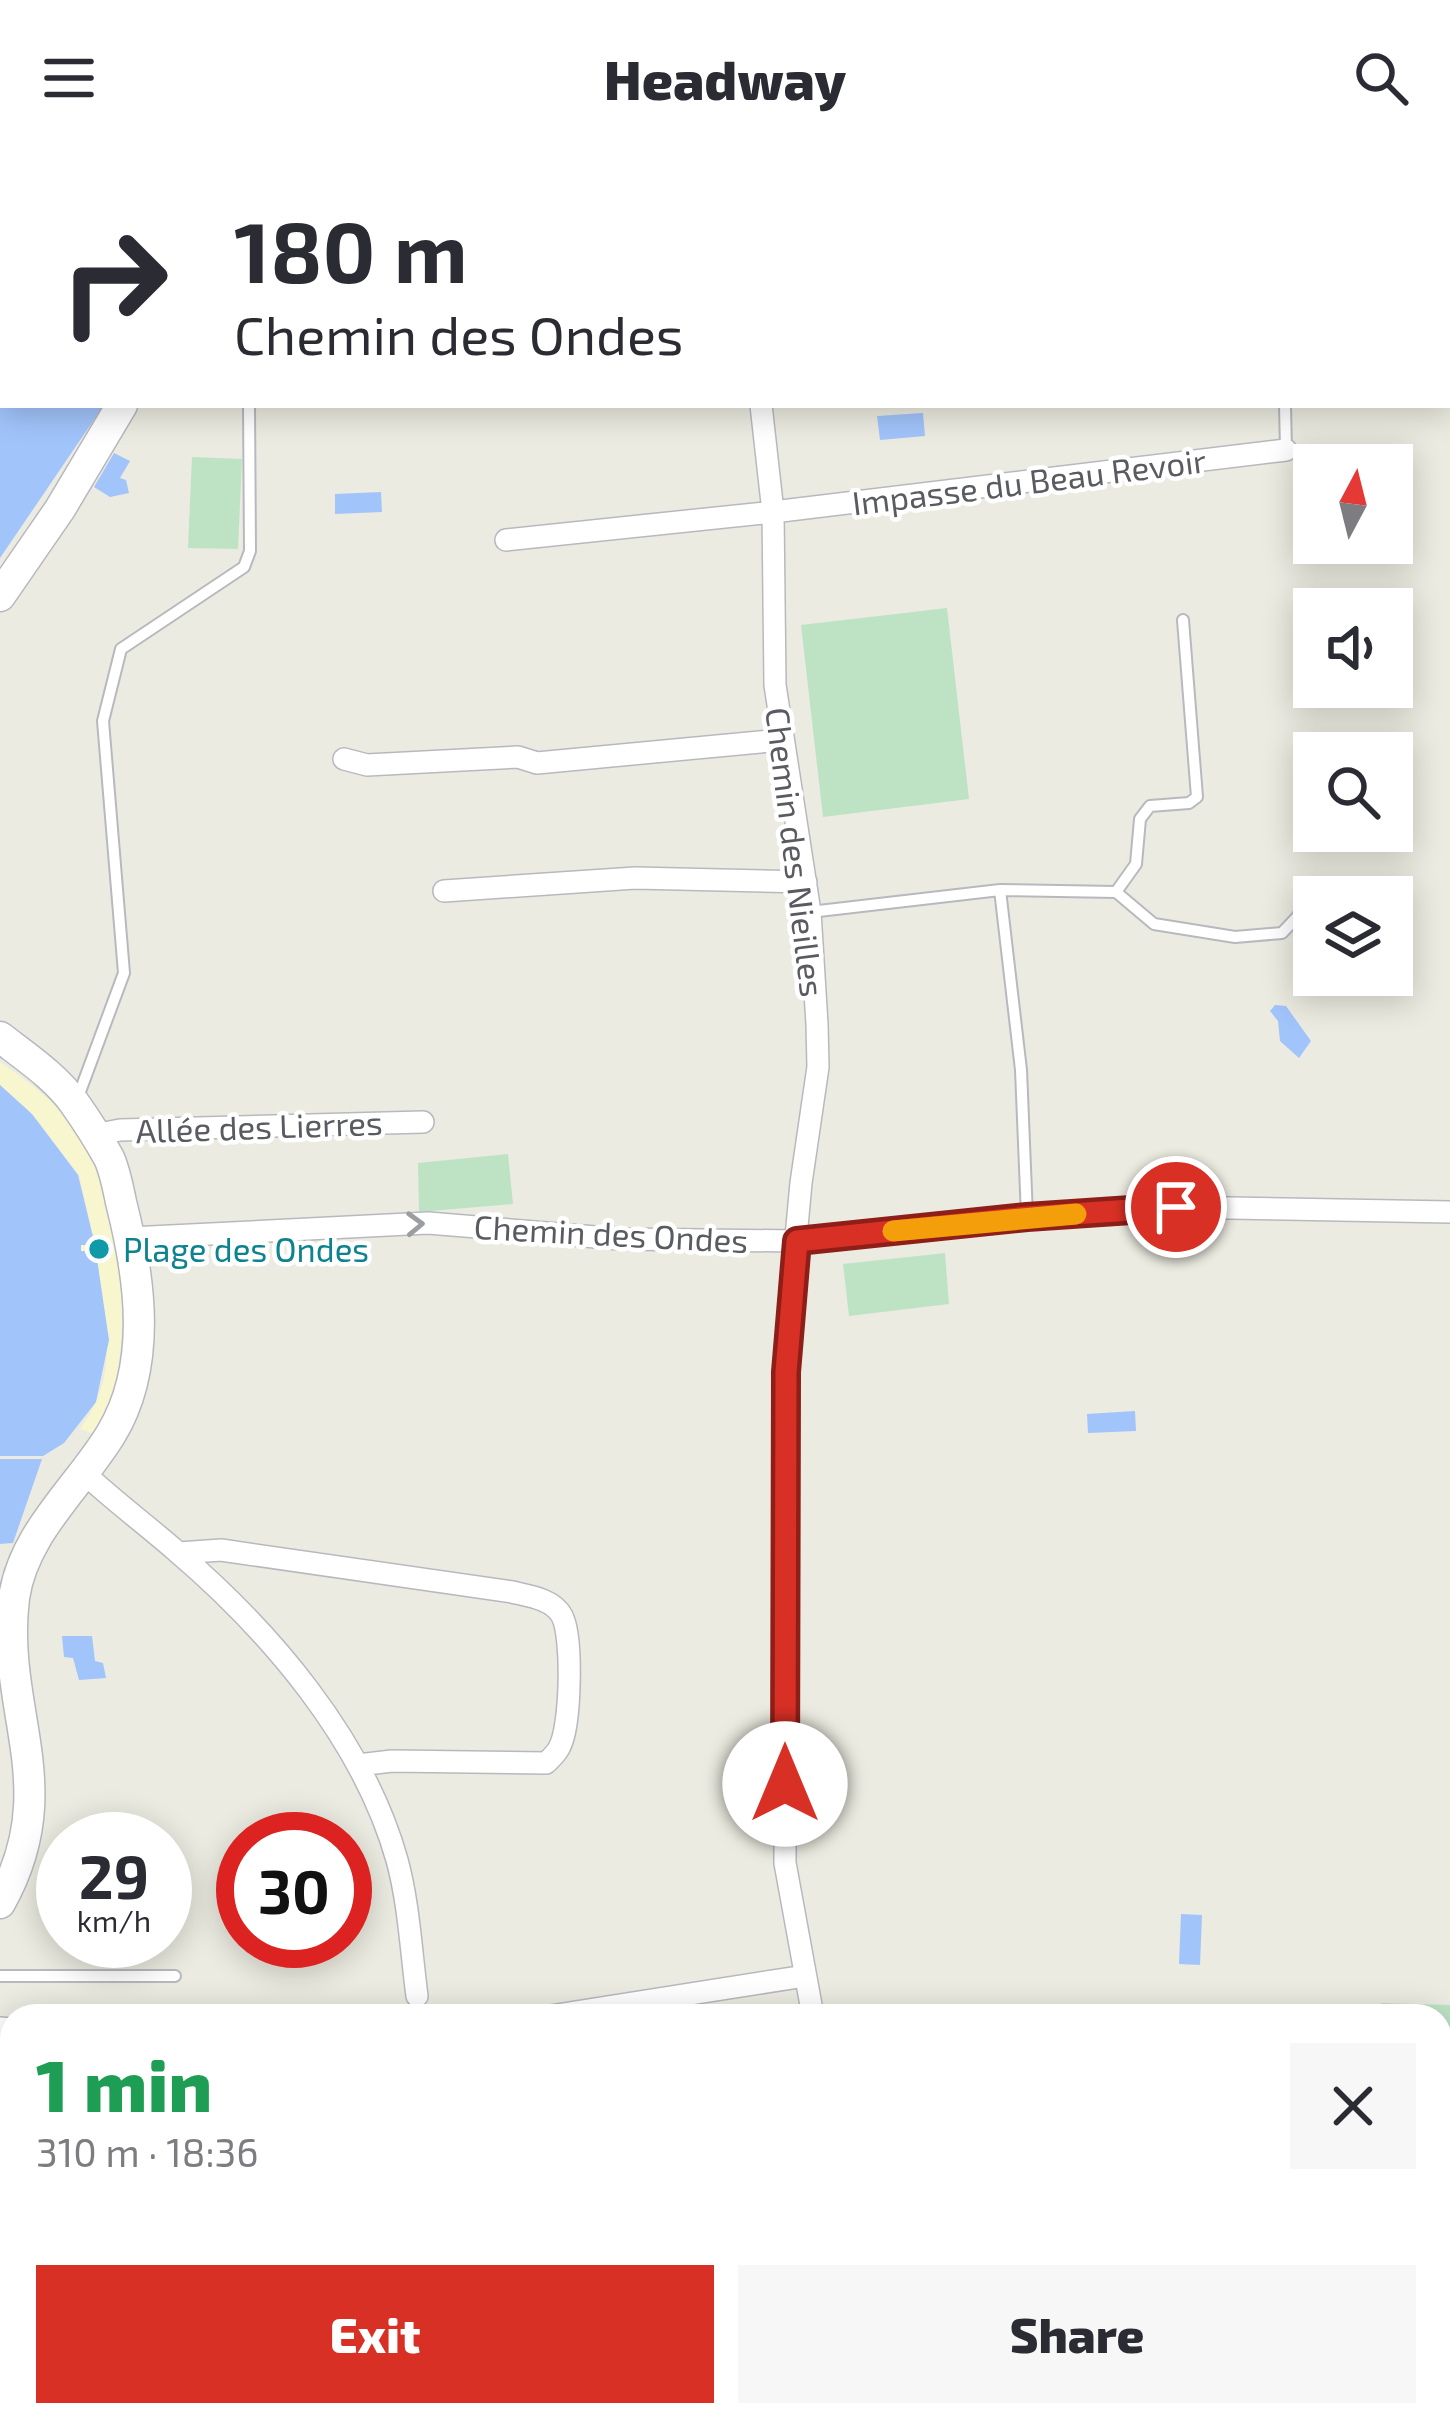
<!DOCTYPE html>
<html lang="en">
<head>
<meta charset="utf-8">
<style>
	:root { --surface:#fff; --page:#f7f7f7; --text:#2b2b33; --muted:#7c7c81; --accent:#d93025 }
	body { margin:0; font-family:"Exo 2",sans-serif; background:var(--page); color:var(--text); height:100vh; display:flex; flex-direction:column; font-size:45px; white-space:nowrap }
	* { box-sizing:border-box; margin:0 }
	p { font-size:39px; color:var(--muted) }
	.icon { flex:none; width:66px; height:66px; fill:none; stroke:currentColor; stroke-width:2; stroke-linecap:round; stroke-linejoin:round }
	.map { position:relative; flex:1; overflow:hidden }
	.sheet { position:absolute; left:0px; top:1848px; width:1452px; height:423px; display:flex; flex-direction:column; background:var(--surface); border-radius:36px 36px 0 0; box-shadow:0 6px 30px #0003 }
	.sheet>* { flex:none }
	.top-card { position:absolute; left:0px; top:0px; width:1452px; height:252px; box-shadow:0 6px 30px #0003; background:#fff; color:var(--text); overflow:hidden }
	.needle { width:78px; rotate:7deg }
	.fabs { position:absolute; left:1293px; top:288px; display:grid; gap:24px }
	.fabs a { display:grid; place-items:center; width:120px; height:120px; border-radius:0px; background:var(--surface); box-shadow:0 6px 30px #0003; font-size:60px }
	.speed { position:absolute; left:36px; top:1656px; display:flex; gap:24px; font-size:60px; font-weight:700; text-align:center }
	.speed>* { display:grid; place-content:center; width:156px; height:156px; border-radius:50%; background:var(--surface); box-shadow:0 6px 30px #0003; line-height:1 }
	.speed small { font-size:30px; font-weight:400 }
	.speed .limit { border:18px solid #d22; background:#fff; color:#111 }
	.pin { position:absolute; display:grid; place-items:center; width:102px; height:102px; color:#fff; margin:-51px; border:6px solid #fff; border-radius:50%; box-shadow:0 3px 12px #0007 }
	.me { position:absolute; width:132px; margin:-66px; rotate:0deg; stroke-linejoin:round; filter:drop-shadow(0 0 9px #0008) }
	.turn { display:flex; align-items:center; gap:42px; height:252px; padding:0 36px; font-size:54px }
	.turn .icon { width:156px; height:156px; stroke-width:2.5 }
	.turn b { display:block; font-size:84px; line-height:102px }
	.round { display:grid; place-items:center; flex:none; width:126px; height:126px; border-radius:0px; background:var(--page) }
	.head { display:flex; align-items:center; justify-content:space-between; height:204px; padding:0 36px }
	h1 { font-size:72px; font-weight:800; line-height:90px; color:#1e9e55 }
	.cta { display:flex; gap:24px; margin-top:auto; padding:24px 36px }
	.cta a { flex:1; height:138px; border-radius:0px; background:var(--accent); color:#fff; font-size:48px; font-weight:800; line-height:138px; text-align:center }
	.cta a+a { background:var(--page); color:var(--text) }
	header { display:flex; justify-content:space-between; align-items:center; height:156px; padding:0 36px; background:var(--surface); font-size:54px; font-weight:800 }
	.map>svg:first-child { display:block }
	.green { fill:#bde3c4 }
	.sand { fill:#f8f6cf }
	.water { fill:#a1c4fb }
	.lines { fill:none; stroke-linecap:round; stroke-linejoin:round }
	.lane-casing { stroke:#b8b9bf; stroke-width:14 }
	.street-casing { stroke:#b8b9bf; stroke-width:24 }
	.secondary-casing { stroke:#b6b8bf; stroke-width:33 }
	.lane { stroke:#fff; stroke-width:10 }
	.street { stroke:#fff; stroke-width:21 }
	.secondary { stroke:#fff; stroke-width:30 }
	.oneway { stroke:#9b9da0 }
	.route-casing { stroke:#8d1f18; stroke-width:30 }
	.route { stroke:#d93025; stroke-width:21 }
	.slow { stroke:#f59e0b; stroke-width:21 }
	.culture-dot { fill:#0f9aa8; stroke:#fff; stroke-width:4.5 }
	.labels { text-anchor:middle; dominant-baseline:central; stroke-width:9; stroke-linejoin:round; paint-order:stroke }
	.street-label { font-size:33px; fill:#595b61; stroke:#fff }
	.culture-label { font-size:33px; fill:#0d838f; stroke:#fff; text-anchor:start }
</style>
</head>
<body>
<header><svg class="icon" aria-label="menu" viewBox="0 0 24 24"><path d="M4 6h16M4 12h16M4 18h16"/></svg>Headway<svg class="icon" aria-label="search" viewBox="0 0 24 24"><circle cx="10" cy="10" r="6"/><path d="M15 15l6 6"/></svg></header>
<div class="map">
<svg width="1450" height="2269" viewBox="0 0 1450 2269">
	<rect width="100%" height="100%" fill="#ecebe1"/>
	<!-- green -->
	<path class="green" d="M192,301L242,303L238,393L188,392Z
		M947,452L969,643L823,661L801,469Z
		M508,998L513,1048L419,1056L418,1007Z
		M945,1097L949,1148L849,1160L843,1108Z
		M1381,1847L1450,1849V1907H1440V1860H1381Z"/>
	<!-- sand -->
	<path class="sand" d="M0,906C41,934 82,967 101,1014C125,1073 137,1229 92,1277L80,1273C126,1209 102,1164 81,1096L80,1089L95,1088L79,1019L32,958L0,929Z"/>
	<!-- water -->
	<path class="water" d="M0,0L155,3H3V249H104L0,402Z
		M923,257L925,280L880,284L877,260Z
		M114,297L130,305L120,322L126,324L129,337L110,341L94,331Z
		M381,336L382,356L335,358V338Z
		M1275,849L1286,850L1311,885L1299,902L1280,885L1278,865L1270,855Z
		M0,929L32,958L78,1019L95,1089H81V1095L96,1096L109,1184L96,1246L64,1287L43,1300H0Z
		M1135,1255L1136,1275L1088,1277L1087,1258Z
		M0,1303H42L13,1387L0,1388Z
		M62,1480H92L95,1505L103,1507L106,1522L79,1524L73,1502L64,1501Z
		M1181,1758L1202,1759L1200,1809L1179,1808Z"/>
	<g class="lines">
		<!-- lane casing -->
		<g class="lane-casing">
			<path id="lane" d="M1285,249L1286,294
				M1000,734L1021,914L1027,1060
				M1116,736L1136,708L1140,663L1150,650L1189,647L1197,641L1183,464
				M810,756L1000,734L1116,736L1154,768L1235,781L1282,777L1298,760L1307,739
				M78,941L124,817L103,565L121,493L244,411L250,395L249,249
				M0,1820H175
				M0,2254L7,2269
				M589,2259L591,2269"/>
		</g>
		<!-- street casing -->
		<g class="street-casing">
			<path id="street" d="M739,0L740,3
				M1259,0V3
				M761,249L773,356L775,529L810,756L817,868L818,911L801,1027L787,1178L785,1330V1707L813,1860
				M506,384L773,356L1286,294
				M344,603L367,609L518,601L537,607L781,584
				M444,735L635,722L806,726
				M94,979L120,974L423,966
				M130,1082L428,1067L620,1083L797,1085L1027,1061L1176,1051L1450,1056
				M84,1317C113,1344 145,1368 175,1394C269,1474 363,1583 397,1704C409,1748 411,1795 417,1840
				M179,1397L221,1394L512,1436C529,1440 553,1443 562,1460C573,1481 571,1572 559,1592C556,1598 551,1602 546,1607L392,1605L358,1609
				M550,1860L805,1820
				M0,1872L12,1873
				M452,2259L454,2269
				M868,2259V2269"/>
		</g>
		<!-- secondary casing -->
		<g class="secondary-casing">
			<path id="secondary" d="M178,0V3
				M0,440L60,353L122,249
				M0,881C26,901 56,921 75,948C87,965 99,984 109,1002C115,1015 118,1032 121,1046C140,1121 153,1209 111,1278C79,1331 23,1377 14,1442C0,1556 65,1631 0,1747
				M1440,2229L1450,2222
				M1363,2269L1386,2259"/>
		</g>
		<!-- lane -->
		<use href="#lane" class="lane"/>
		<!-- street -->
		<use href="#street" class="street"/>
		<!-- secondary -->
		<use href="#secondary" class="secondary"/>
	</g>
	<!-- one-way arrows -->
	<defs><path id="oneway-chevron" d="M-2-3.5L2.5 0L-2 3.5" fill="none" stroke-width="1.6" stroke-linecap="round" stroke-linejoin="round" transform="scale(3)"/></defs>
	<use class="oneway" href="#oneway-chevron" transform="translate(415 1068) rotate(-2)"/>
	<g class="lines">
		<!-- route casing -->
		<g class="route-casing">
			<path id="route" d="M785,1628L786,1216L797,1085L1027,1061L1176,1051"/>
		</g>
		<!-- route -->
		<use href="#route" class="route"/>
		<!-- slow -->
		<path class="slow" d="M893,1075L1076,1058"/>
	</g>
	<!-- markers -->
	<circle class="culture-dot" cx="99" cy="1093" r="12"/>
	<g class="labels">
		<!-- street labels -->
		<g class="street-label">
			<text transform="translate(1029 325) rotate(-7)">Impasse du Beau Revoir</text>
			<text transform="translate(796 696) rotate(83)">Chemin des Nieilles</text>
			<text transform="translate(259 970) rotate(-2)">Allée des Lierres</text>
			<text transform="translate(611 1077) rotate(3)">Chemin des Ondes</text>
		</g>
		<!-- culture labels -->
		<g class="culture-label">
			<text x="123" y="1093">Plage des Ondes</text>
		</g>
	</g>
</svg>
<div class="fabs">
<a><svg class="needle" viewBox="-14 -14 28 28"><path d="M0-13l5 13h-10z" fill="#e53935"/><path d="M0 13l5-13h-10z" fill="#7c7c81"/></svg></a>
<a><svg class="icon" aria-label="sound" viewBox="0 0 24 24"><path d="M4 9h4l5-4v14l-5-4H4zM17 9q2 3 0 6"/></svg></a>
<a><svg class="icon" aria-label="search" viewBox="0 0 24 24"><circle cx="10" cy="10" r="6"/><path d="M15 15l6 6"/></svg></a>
<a><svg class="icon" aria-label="layers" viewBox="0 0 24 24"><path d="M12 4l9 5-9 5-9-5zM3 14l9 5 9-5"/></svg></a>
</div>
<div class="speed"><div>29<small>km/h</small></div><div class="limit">30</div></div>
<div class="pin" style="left:1176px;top:1051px;background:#d93025"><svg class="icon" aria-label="arrive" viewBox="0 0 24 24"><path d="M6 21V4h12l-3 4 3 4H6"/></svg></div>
<svg class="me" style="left:785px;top:1628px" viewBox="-20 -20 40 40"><circle r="19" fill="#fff"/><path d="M0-13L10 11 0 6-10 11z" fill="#d93025"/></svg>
<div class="top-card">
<div class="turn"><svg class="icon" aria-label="right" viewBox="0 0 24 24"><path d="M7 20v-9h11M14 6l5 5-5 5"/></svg><div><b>180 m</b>Chemin des Ondes</div></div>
</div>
<section class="sheet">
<div class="head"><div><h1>1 min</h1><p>310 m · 18:36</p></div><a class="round"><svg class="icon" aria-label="close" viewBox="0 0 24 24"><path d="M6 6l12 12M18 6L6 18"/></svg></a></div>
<div class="cta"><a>Exit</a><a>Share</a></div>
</section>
</div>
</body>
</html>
